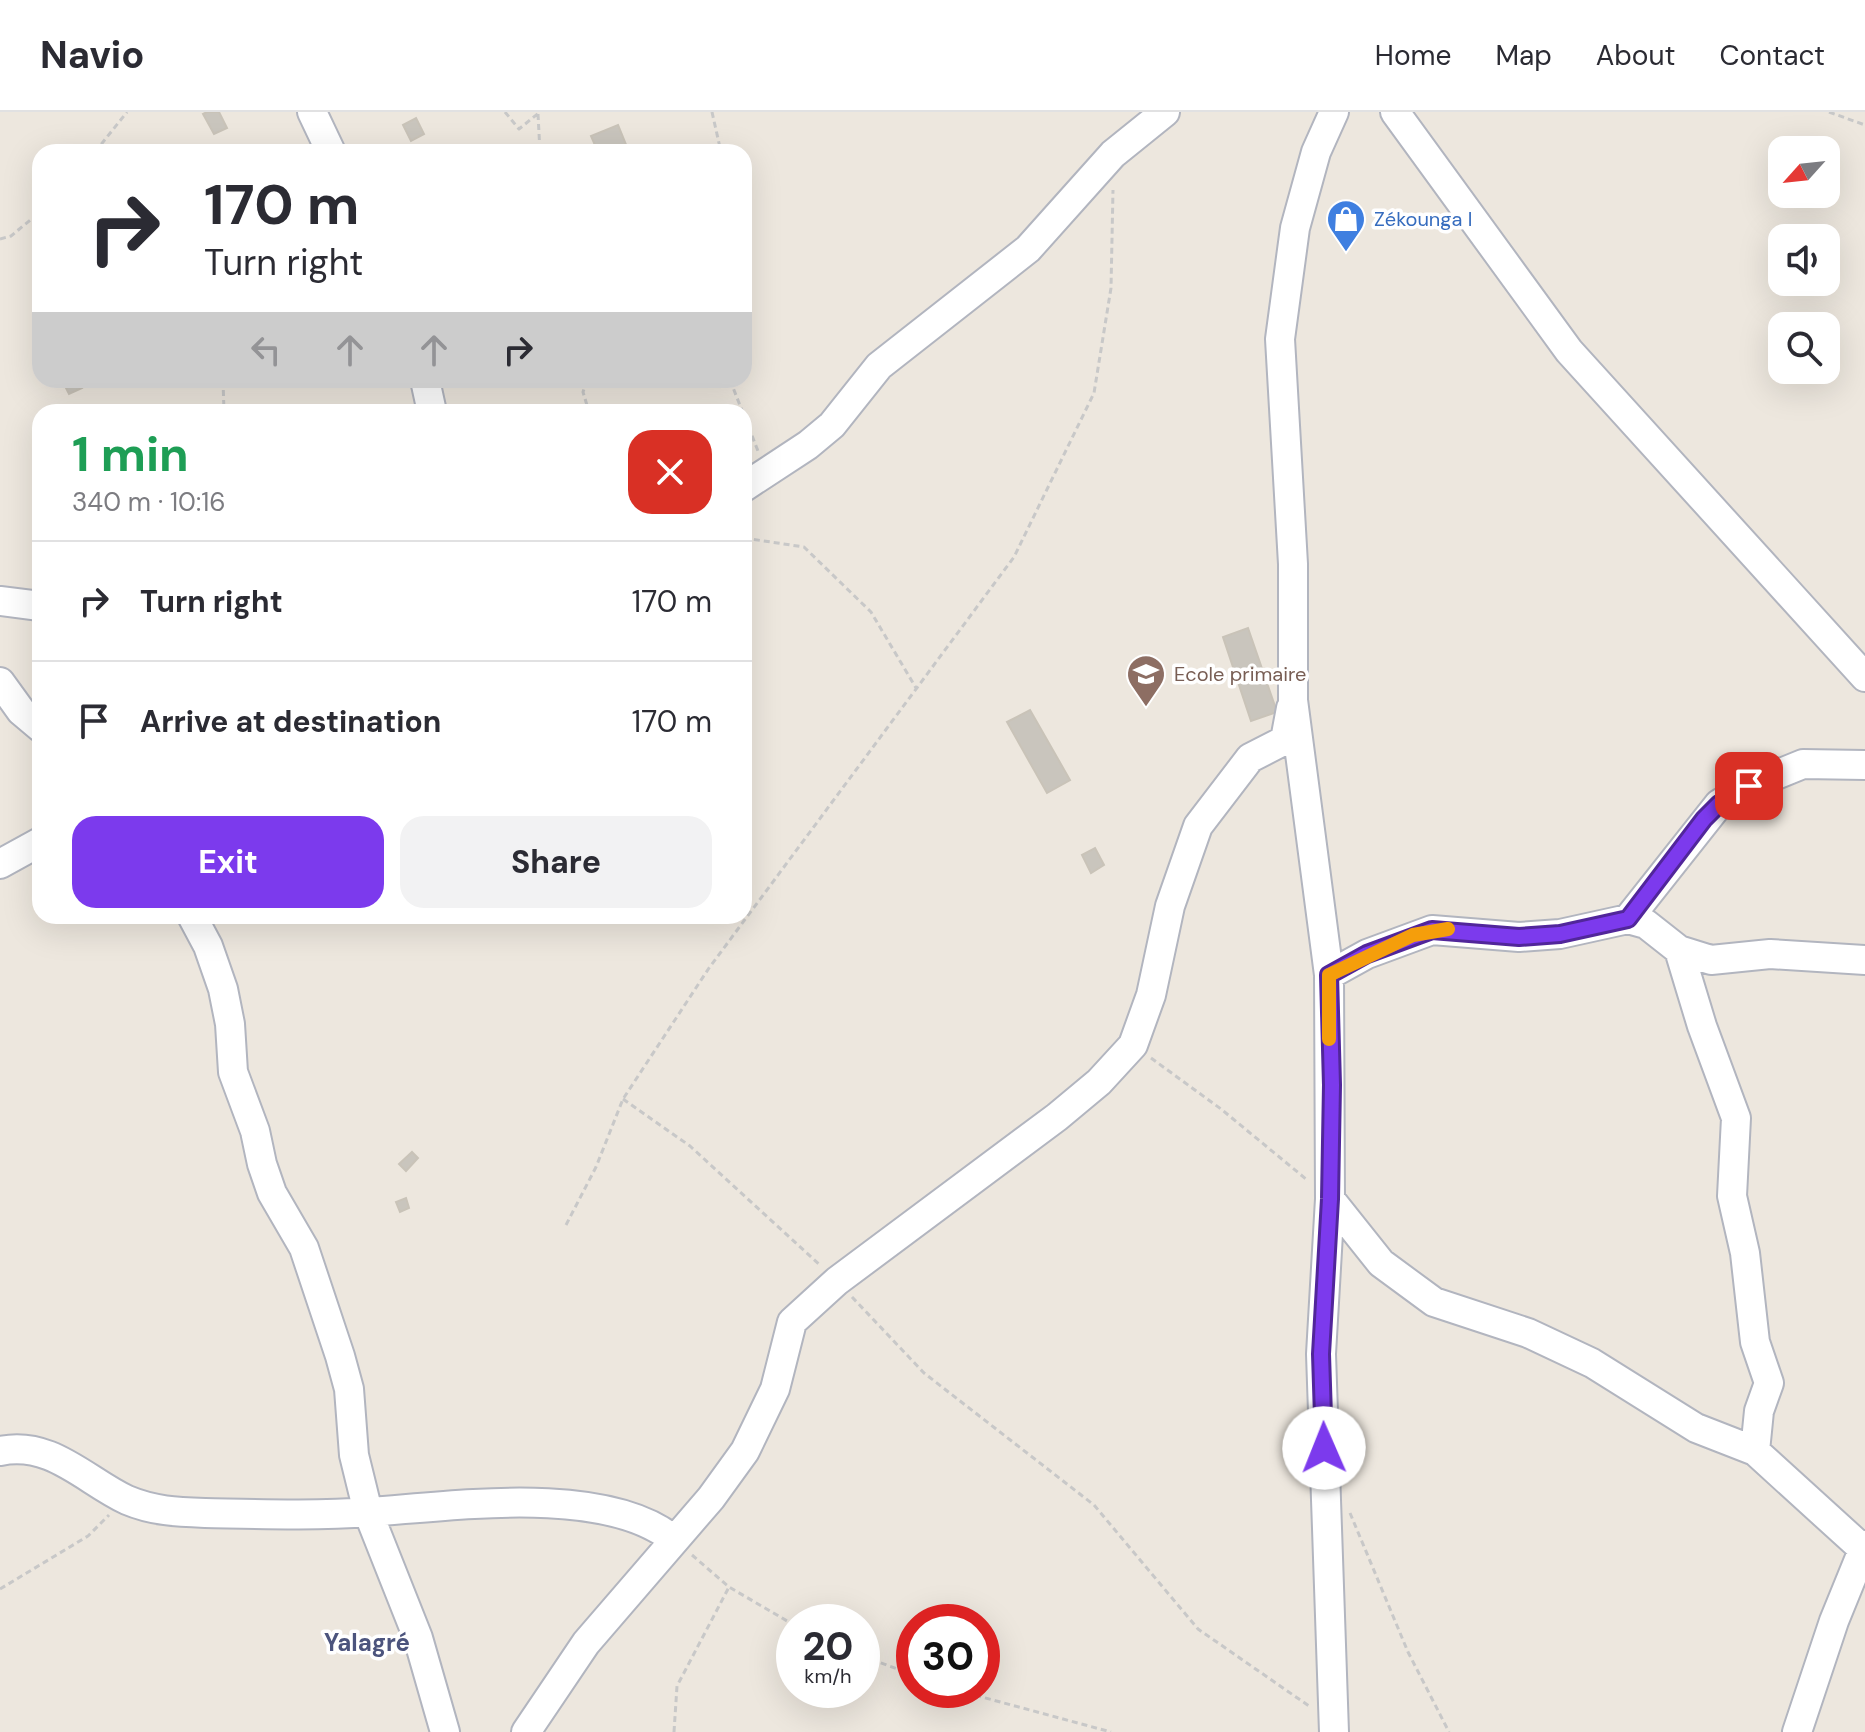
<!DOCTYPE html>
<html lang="en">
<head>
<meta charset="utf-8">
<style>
	:root { --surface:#fff; --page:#f2f2f3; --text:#2b2b33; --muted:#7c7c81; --line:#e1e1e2; --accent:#7c3aed }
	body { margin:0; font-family:"DM Sans",sans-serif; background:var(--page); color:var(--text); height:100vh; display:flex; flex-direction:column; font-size:30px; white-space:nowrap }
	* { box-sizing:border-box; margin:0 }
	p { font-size:26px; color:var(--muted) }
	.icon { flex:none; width:44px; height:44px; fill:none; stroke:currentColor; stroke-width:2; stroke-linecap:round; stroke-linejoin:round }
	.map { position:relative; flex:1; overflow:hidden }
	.side { position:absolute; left:32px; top:292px; width:720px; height:520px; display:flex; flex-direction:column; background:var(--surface); border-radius:24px; box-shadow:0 8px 32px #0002 }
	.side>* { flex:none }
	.hud { position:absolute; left:32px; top:32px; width:720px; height:244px; border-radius:24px; box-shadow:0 8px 32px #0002; background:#fff; color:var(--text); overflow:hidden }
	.needle { width:52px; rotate:243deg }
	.fabs { position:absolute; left:1768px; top:24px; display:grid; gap:16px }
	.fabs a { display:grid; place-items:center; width:72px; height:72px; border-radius:16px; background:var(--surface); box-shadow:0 8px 32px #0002; font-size:40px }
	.speed { position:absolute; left:776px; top:1492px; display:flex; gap:16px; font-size:40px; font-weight:700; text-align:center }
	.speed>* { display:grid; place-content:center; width:104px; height:104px; border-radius:50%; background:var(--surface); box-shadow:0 8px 32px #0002; line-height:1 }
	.speed small { font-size:20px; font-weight:400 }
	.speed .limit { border:12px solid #d22; background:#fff; color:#111 }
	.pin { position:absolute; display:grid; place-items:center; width:68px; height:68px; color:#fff; margin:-34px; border-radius:16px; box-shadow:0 4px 12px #0006 }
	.me { position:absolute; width:88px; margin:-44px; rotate:359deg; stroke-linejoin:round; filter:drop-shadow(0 0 6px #0008) }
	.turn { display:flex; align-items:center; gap:28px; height:168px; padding:0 40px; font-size:36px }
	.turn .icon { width:104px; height:104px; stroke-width:2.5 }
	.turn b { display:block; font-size:56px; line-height:68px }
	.lanes { display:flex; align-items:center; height:76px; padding:0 40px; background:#0003; justify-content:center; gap:40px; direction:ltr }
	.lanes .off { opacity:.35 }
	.round { display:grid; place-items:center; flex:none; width:84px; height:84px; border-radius:24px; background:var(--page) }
	.headline { display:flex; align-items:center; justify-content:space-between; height:136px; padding:0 40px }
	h1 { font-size:48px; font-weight:700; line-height:60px; color:#1e9e55 }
	.cta { display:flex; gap:16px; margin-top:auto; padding:16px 40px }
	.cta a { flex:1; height:92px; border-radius:24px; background:var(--accent); color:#fff; font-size:32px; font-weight:700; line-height:92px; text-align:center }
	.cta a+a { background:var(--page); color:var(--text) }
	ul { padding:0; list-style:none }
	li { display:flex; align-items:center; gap:24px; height:120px; padding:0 40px; border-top:2px solid var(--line) }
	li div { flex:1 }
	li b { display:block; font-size:30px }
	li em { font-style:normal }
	header { display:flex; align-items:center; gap:48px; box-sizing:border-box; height:112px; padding:0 40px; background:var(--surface); border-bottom:2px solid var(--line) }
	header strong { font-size:38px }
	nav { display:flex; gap:44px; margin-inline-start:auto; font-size:28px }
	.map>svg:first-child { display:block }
	.building { fill:#c9c5bd; stroke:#c9c3b8; stroke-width:2 }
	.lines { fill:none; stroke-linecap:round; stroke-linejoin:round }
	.minor-casing { stroke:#b2b5bf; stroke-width:32 }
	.path { stroke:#c8c8c8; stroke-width:3; stroke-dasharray:6 4; stroke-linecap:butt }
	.minor { stroke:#fff; stroke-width:28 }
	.route-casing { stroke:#51269a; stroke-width:20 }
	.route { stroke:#7c3aed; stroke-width:14 }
	.slow { stroke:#f59e0b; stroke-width:14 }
	.labels { text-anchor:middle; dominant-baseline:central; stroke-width:7; stroke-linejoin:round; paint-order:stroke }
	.shop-label { font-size:20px; fill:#366cbe; stroke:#fff; text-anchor:start }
	.education-label { font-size:20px; fill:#785e54; stroke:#fff; text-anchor:start }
	.quarter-label { font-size:24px; font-weight:bold; fill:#4c547d; stroke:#fff }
</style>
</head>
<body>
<header>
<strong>Navio</strong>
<nav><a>Home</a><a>Map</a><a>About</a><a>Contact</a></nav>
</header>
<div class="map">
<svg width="1865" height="1620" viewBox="0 0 1865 1620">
	<rect width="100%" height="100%" fill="#ede7de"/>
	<!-- building -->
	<path class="building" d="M207,0H219L227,16L214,22L203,2Z
		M416,6L424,22L411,29L403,13Z
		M618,13L629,40H598L591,24Z
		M62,268H78L82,276L69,282Z
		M1248,516L1277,600L1251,609L1223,525Z
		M1030,598L1070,668L1047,681L1007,610Z
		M1095,736L1104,753L1091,761L1082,743Z
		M412,1040L418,1046L406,1059L399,1052Z
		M406,1086L409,1096L400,1100L396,1090Z"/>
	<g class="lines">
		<!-- minor casing -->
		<g class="minor-casing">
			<path id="minor" d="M312,0L331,40
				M1334,0L1316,40L1295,116L1280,227L1293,452V588L1329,863L1330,1087L1321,1242L1334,1620
				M1395,0L1569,239L1865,565
				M425,268L432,300
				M744,375L808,333L832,313L879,254L1028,137L1113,42L1165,0
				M0,489L40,494
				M0,570L21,599L40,615
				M0,752L40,730
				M192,804L208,834L223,877L230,912L233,960L255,1019L262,1052L272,1081L304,1136L340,1244L349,1277L354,1343L368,1400L418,1526L445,1620
				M1628,807L1719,692L1749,674L1803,652L1865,653
				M1679,838L1702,914L1736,1006L1732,1084L1745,1141L1755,1230L1769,1271L1759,1299L1755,1339
				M1329,863L1367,842L1432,818L1519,825L1560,822L1628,807L1646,812L1679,838L1711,848L1770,842L1865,848
				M1330,1087L1381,1151L1434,1190L1528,1221L1592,1251L1696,1316L1755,1339L1865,1439
				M0,1339C51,1328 86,1369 127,1388C153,1399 177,1400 205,1401C259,1402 315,1404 370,1400C453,1394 604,1372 673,1427
				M526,1620L586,1531L711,1386L745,1339L775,1277L792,1210L837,1169L1057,1005L1099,970L1133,933L1151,883L1170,794L1198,714L1250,646L1285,628L1291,596
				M1797,1620L1834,1509L1865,1433"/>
		</g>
		<!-- path -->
		<path class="path" d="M505,0L519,17L540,0
			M712,0L721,40
			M1829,0L1865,13
			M538,2L540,40
			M95,40L127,0
			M0,127L11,124L40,100
			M223,268L224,300
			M587,268L583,280L589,300
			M730,268L758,339
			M744,426L804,435L871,500L916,576
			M1151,946L1221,997L1306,1067
			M623,987L690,1034L821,1154
			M566,1113L596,1055L623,987L709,856L1014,445L1094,281L1111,176L1113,78
			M852,1185L924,1261L1094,1393L1198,1517L1309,1594
			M1350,1401L1408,1540L1449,1620
			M692,1443L729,1475L794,1513
			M0,1477L88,1424L109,1403
			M862,1544L914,1563
			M956,1578L1111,1620
			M674,1620L677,1574L729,1475"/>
		<!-- minor -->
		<use href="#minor" class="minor"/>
	</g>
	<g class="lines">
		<!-- route casing -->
		<g class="route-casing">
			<path id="route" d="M1324,1336L1321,1242L1330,1087L1332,973L1329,863L1367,842L1432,818L1519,825L1560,822L1628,807L1704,707L1719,692L1749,674"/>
		</g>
		<!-- route -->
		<use href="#route" class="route"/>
		<!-- slow -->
		<path class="slow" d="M1329,927V863L1413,823L1448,817"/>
	</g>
	<!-- icons -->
	<defs>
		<g id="shop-pin" transform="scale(2)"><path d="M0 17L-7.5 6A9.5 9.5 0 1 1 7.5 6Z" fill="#3f7fe0" stroke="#fff"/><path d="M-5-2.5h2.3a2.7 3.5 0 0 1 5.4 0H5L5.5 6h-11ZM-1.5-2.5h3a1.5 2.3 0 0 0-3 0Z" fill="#fff"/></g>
		<g id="school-pin" transform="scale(2)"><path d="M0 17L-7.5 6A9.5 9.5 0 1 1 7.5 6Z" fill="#8d6e63" stroke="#fff"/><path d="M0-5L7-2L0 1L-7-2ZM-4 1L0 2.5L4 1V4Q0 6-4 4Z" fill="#fff"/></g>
	</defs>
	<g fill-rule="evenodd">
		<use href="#shop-pin" x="1346" y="107"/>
		<use href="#school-pin" x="1146" y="562"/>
	</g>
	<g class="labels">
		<!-- shop labels -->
		<g class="shop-label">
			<text x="1374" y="107">Zékounga I</text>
		</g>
		<!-- education labels -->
		<g class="education-label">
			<text x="1174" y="562">Ecole primaire</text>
		</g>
		<!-- quarter labels -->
		<g class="quarter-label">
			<text x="367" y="1530">Yalagré</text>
		</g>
	</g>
</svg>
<div class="fabs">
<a><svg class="needle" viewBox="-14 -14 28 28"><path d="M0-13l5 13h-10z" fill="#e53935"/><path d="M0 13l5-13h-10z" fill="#7c7c81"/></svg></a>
<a><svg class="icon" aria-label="sound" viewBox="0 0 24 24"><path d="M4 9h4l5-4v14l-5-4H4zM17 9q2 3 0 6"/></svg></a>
<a><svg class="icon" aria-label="search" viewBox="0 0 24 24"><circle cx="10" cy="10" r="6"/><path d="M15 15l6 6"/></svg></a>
</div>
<div class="speed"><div>20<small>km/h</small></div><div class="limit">30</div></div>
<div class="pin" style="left:1749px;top:674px;background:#d93025"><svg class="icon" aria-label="arrive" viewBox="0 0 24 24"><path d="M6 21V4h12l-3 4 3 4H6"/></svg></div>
<svg class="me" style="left:1324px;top:1336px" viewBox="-20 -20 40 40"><circle r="19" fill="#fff"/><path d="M0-13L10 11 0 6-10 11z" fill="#7c3aed"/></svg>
<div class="hud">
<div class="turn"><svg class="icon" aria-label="right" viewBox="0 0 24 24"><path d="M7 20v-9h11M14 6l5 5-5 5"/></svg><div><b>170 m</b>Turn right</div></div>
<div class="lanes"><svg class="icon off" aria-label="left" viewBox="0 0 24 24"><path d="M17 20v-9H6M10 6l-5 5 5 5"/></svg><svg class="icon off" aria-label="ahead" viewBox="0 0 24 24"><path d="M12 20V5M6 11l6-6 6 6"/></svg><svg class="icon off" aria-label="ahead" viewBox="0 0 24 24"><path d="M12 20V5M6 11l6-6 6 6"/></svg><svg class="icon" aria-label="right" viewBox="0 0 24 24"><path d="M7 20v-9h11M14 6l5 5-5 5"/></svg></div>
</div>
<section class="side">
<div class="headline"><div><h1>1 min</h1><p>340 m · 10:16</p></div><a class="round" style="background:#d93025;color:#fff"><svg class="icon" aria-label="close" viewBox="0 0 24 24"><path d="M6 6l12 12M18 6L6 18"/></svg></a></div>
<ul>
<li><svg class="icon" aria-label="right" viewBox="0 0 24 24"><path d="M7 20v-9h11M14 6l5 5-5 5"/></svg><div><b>Turn right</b></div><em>170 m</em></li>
<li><svg class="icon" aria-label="arrive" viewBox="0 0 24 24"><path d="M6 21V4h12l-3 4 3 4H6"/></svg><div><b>Arrive at destination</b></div><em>170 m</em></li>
</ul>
<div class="cta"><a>Exit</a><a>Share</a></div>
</section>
</div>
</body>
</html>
